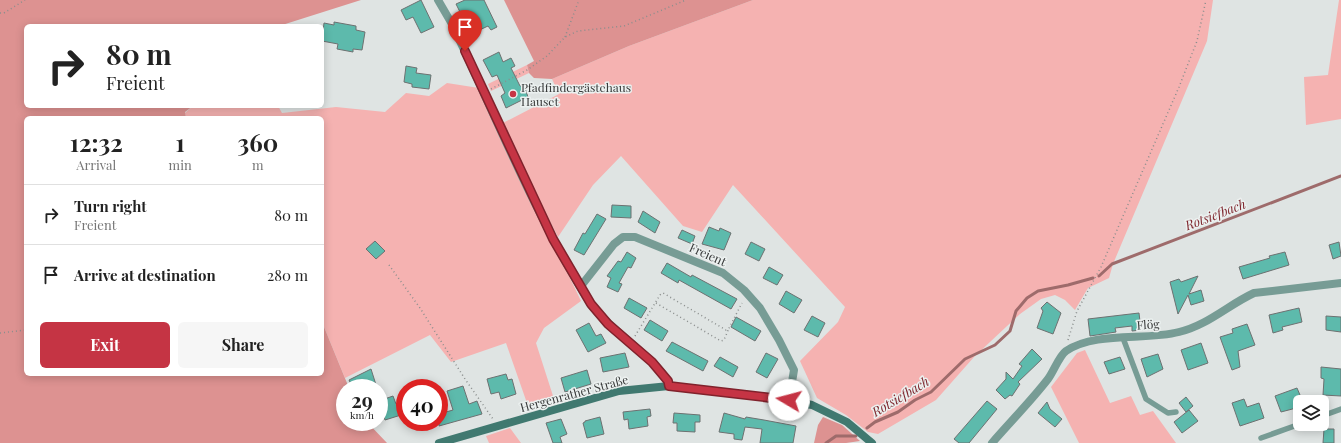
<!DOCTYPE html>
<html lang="en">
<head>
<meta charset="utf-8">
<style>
	:root { --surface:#fff; --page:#f6f6f6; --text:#222; --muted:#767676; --line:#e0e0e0; --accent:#c53444 }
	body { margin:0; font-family:"Playfair Display",serif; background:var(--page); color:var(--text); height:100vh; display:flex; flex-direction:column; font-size:15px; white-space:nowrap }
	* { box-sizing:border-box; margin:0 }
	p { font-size:13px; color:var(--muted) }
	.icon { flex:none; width:22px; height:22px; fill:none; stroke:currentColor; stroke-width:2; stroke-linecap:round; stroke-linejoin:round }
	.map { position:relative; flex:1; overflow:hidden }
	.side { position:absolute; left:24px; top:116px; width:300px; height:260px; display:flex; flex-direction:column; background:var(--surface); border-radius:6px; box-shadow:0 2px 10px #0003 }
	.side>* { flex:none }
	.banner { position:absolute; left:24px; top:24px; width:300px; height:84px; border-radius:6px; box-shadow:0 2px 10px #0003; background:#fff; color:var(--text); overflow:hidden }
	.tools { position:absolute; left:1293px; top:395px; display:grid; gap:8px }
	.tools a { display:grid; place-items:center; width:36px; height:36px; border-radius:6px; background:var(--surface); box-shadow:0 2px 10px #0003; font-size:20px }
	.speed { position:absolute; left:336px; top:379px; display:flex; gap:8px; font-size:20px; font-weight:700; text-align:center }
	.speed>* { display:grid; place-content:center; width:52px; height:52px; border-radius:50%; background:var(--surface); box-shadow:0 2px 10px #0003; line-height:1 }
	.speed small { font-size:10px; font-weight:400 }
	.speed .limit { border:6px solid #d22; background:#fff; color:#111 }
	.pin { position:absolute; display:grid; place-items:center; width:34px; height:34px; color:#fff; margin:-41px -17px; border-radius:50% 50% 50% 0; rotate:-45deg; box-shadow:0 0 4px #0007 }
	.pin .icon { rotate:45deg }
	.me { position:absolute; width:44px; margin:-22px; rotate:278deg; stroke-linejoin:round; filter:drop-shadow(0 0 3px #0008) }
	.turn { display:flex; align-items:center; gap:14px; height:84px; padding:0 16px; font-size:18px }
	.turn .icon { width:52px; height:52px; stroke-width:2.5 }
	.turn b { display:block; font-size:28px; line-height:34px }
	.eta { display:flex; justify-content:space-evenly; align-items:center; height:68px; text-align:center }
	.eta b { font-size:24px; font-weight:700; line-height:28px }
	.cta { display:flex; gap:8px; margin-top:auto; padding:8px 16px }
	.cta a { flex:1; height:46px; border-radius:6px; background:var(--accent); color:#fff; font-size:16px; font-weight:700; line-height:46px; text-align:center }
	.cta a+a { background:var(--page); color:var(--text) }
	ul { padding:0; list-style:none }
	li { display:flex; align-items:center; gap:12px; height:60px; padding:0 16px; border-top:1px solid var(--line) }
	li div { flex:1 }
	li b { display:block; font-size:15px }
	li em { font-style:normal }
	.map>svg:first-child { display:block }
	.green { fill:#f5b2b1 }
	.forest { fill:#dd9291 }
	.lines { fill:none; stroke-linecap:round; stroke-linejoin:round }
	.stream { stroke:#9e6b6b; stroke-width:3 }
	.building { fill:#5dbaac; stroke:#6d7171 }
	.path { stroke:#8a8e8d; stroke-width:1.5; stroke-dasharray:1 3; stroke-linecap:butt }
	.lane { stroke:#779c95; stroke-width:5.5 }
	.street { stroke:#779c95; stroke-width:8 }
	.secondary { stroke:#407970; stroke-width:8 }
	.route-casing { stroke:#80222c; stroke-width:10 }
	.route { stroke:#c53444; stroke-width:7 }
	.poi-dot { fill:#c53444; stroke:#ecf1f0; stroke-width:1.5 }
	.labels { text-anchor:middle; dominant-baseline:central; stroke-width:3; stroke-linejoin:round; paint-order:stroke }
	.poi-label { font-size:12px; fill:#373939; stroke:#ecf1f0; text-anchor:start }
	.street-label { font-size:12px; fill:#373939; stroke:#ecf1f0 }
	.water-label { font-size:13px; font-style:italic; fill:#7f272e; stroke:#ecf1f0 }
</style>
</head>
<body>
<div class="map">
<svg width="1341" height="443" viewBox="0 0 1341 443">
	<rect width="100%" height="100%" fill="#dfe4e3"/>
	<!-- green -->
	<path class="green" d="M753,0H1213L1207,41L1113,264L1109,278L1088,288L1075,310L1065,300L1055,295L1041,299L1020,314L974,357L936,400L878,434L868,432L846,415L817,398L800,361L838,322L845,307L733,185L702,232L683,226L621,156L593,185L558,237L501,124L559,94L552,79L629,46Z
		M1339,0H1341V119L1306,125L1304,77L1328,75Z
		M527,65L529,73L491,91L488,84Z
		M447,83L479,88L581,301L544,328L536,343L554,399L528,406L506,343L451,362L430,335L345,378L322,322V118H186L185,113L193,106H278L282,113L336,107L385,112L406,93L429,96Z
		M1085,350L1110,403L1131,396L1140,415L1153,411L1176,443H1079L1051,387L1077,353Z
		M510,428L521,443H489L486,436Z"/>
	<!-- forest -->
	<path class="forest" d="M0,0H361L279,26H26V106H193L185,112L186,118H26V374H322V322L349,388H345V422H367L387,443H0Z
		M504,0H753L629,46L552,79L534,78L529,73L527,65L534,61Z
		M823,417L842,425L860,441L846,443H814L818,425Z"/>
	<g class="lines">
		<!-- stream -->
		<path class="stream" d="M1099,276L1112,264L1341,176
			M867,428L875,422L898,412L915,400L931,392L965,359L995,345L1010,331L1016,311L1027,298L1038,291L1068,285L1093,278
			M826,443L836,436H856"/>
	</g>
	<!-- building -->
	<path class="building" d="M421,0L434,27L421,33L413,17L406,20L401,10Z
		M465,0H484L497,27L491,30L488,26L471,34L456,4Z
		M334,22L356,26V30L365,32L362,50L353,49V52L337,49L338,44L322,41L324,23L334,25Z
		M499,52L503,62L511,58L515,66L511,68L520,86L524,85L528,97L506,108L501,96L505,93L497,75L492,77L483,60Z
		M406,66L417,68L416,73L431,75L429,89L412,87V84L404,82Z
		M612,205L631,206V218L611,217Z
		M643,211L660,222L655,233L638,222Z
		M597,214L606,219L584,255L574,250L583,233L585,234Z
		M709,227L719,231L720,228L731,233L724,250L702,244Z
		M682,230L695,236L692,244L678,238Z
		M375,241L385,251L376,259L366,249Z
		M751,242L765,249L759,261L745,254Z
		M1339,242L1341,256L1333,259L1329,245Z
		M627,252L636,258L631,268L628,267L619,283L622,284L618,292L607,287L611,278L607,276L618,261L621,262Z
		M1285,252L1289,265L1243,279L1239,267L1270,258L1269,256Z
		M667,263L691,277L692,275L737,299L731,309L679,280L678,283L661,273Z
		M769,267L783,275L777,285L763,278Z
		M1198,276L1189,294L1201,290L1204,301L1191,305L1188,295L1178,314L1170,282L1179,279L1181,282Z
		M786,291L802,300L794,313L779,304Z
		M629,298L647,308L641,318L624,308Z
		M1047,302L1061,313L1053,334L1037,328L1043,311L1041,308Z
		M1299,308L1302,322L1282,327L1283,330L1273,333L1269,315Z
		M1139,313L1141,330L1132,331V326L1115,328L1116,332L1090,336L1088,319Z
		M812,316L825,323L818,337L804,330Z
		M1326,316L1341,317V332L1326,330Z
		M736,317L761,331L755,341L731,327Z
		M650,320L668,331L662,341L644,330Z
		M589,323L596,336L601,334L606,343L588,352L576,330Z
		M1247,324L1255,345L1238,351L1240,367L1232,370L1220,337L1233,333L1232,329Z
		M672,342L708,361L703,371L666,351Z
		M1201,343L1208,363L1188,370L1181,350Z
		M1032,349L1042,359L1018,382L1020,384L1012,396L1010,395L1005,399L996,390L1006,379V372L1013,379L1022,366L1019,364Z
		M625,353L629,367L603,372L600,358Z
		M766,353L778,359L767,378L756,372Z
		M1158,354L1163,369L1147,377L1141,359Z
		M720,357L738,367L733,377L714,366Z
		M1120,357L1125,369L1109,374L1104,362Z
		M1321,367L1341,369V396L1323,395L1324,379L1321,378Z
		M371,369L377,388H353L349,380Z
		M587,370L591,384L565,392L561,378Z
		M506,374L508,380L512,379L516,394L501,399L499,392L491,394L487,379Z
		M463,386L469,404L477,401L482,414L439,426V414L453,410L447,391Z
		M1297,388L1303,402H1300V407L1281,412L1275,396Z
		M393,396L396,404L398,403L401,415L385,420L381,408L379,409V401Z
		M1186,397L1193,406L1186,412L1179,403Z
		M1244,399L1247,407L1259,403L1264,418L1240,426L1232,403Z
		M987,401L997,409L969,443H959L954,439Z
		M1047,402L1050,409L1062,419L1055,427L1038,413Z
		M650,409L651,416L647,417L648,426L629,429L628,419L624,420L623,412Z
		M1189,410L1198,421L1182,433L1174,422Z
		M674,413L700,415V422H695V432L677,431V423H673Z
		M724,413L745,419L746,417L764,420L796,426L793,443H760L762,429L745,427L742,440L734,439V434L719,432Z
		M600,417L604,434L587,438L583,423L585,422V421Z
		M561,419L567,434L560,437L562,443H553L546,423Z
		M1324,429H1334V443H1323Z"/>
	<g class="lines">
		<!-- path -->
		<path class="path" d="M0,13H4L25,0
			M565,37L579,0
			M491,89L527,70L547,56L565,37L578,31L624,26L686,0
			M389,265L420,308L465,379L493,419
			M656,303L721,341L724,340L729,328
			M0,333L26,330
			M635,336L660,295L663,293L726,330L729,328L742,303
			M1068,340L1077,311L1101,267L1179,87L1197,41L1206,0"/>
		<!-- lane -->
		<path class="lane" d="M1123,338L1146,399L1168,413L1176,412
			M1322,416L1341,409
			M1261,438L1300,424"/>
		<!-- street -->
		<path class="street" d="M438,0L452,24C496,117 535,216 590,303C604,326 667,366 669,386
			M581,286L614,244L623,237H635L723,273L744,290L760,308L779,340L794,370L789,400
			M992,443C1011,421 1031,401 1048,379C1054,371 1059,356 1066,351C1096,331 1145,341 1179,332C1208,325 1228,305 1254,293L1341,283"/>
		<!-- secondary -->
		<path class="secondary" d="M439,443L619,391L669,386L789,400L812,405L847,422L872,443"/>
	</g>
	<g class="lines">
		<!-- route casing -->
		<g class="route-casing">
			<path id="route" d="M465,51L553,239L591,304L608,324L652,362L668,381L669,386L789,400"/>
		</g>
		<!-- route -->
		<use href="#route" class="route"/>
	</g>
	<!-- markers -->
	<circle class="poi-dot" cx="513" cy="94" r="4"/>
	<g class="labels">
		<!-- poi labels -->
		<g class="poi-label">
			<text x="521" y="87">Pfadfindergästehaus<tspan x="521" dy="14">Hauset</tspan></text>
		</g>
		<!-- street labels -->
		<g class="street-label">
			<text transform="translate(708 254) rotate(24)">Freient</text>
			<text transform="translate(1148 324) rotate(-4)">Flög</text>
			<text transform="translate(574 393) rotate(-15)">Hergenrather Straße</text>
		</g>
		<!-- water labels -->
		<g class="water-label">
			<text transform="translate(1215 214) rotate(-21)">Rotsiefbach</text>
			<text transform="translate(900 396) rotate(-31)">Rotsiefbach</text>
		</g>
	</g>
</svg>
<div class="tools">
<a><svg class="icon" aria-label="layers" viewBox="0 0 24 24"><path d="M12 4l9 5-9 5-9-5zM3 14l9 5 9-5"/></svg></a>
</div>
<div class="speed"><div>29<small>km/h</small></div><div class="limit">40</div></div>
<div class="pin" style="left:465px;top:51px;background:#d93025"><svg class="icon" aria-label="arrive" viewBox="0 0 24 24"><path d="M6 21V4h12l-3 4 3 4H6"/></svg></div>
<svg class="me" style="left:789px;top:400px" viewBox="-20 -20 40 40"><circle r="19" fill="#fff"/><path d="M0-13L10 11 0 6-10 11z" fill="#c53444"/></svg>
<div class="banner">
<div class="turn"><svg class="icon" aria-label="right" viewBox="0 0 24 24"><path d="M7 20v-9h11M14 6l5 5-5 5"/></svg><div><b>80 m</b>Freient</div></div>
</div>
<section class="side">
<div class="eta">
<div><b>12:32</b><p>Arrival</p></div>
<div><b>1</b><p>min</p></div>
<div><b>360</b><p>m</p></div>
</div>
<ul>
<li><svg class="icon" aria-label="right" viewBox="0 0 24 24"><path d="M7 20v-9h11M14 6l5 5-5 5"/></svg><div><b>Turn right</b><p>Freient</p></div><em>80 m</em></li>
<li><svg class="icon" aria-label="arrive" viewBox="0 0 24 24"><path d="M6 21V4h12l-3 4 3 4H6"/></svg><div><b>Arrive at destination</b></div><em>280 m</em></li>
</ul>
<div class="cta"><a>Exit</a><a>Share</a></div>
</section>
</div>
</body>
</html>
